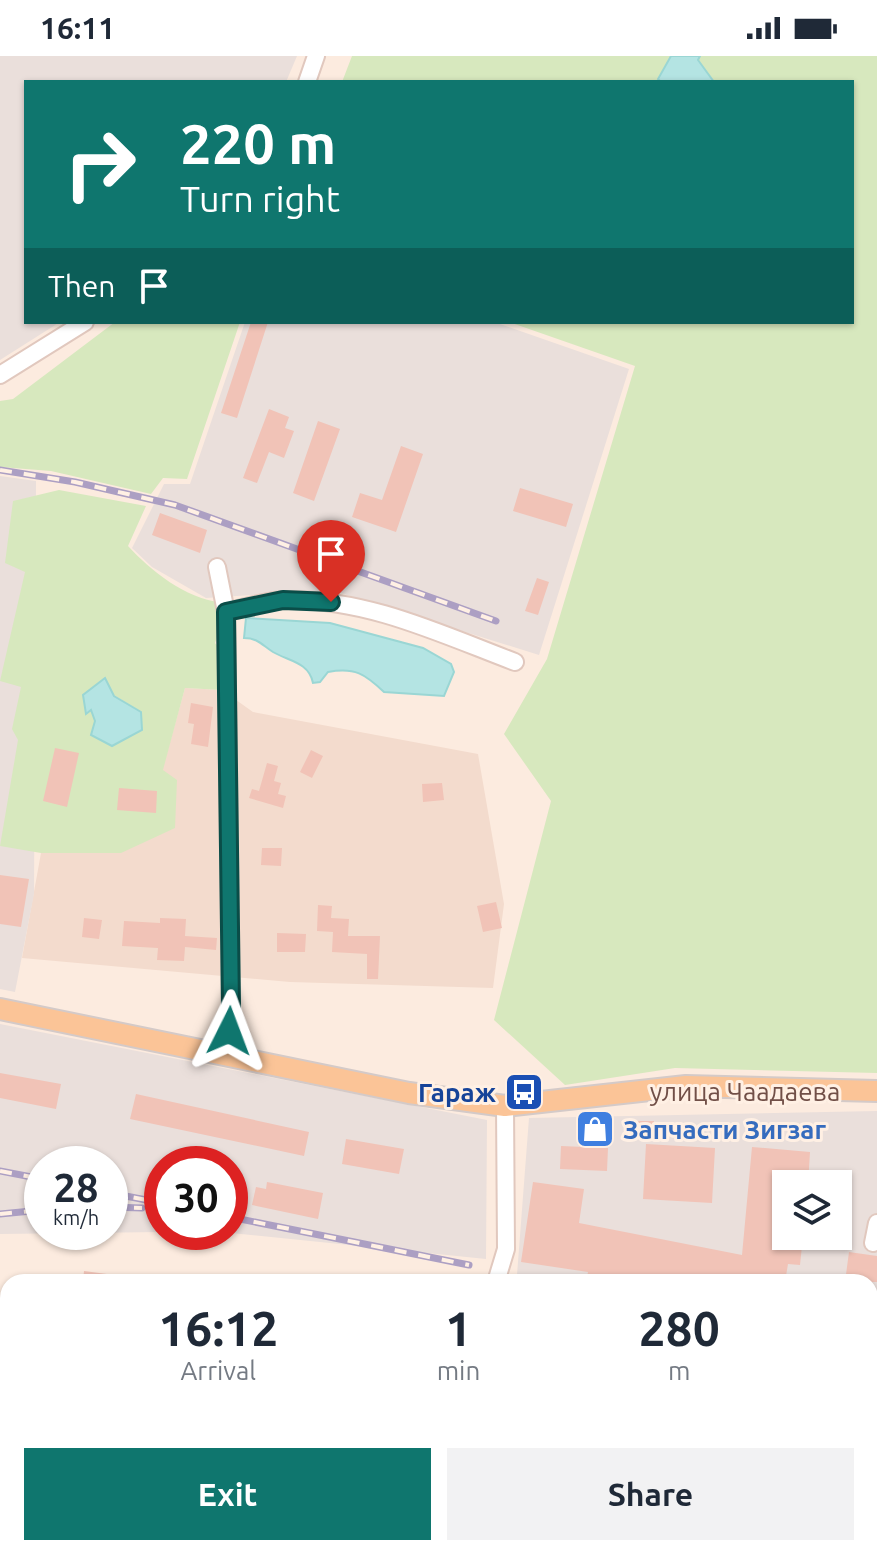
<!DOCTYPE html>
<html lang="en">
<head>
<meta charset="utf-8">
<style>
	:root { --surface:#fff; --page:#f2f2f3; --text:#1f2937; --muted:#747a83; --accent:#0f766e }
	body { margin:0; font-family:Ubuntu,sans-serif; background:var(--page); color:var(--text); height:100vh; display:flex; flex-direction:column; font-size:30px; white-space:nowrap }
	* { box-sizing:border-box; margin:0 }
	p { font-size:26px; color:var(--muted) }
	.icon { flex:none; width:44px; height:44px; fill:none; stroke:currentColor; stroke-width:2; stroke-linecap:round; stroke-linejoin:round }
	.map { position:relative; flex:1; overflow:hidden }
	.side { position:absolute; left:0px; top:1218px; width:878px; height:282px; display:flex; flex-direction:column; background:var(--surface); border-radius:24px 24px 0 0; box-shadow:0 2px 6px #0004 }
	.side>* { flex:none }
	.hud { position:absolute; left:24px; top:24px; width:830px; height:244px; border-radius:0px; box-shadow:0 2px 6px #0004; background:#0f766e; color:#fff; overflow:hidden }
	.buttons { position:absolute; left:772px; top:1114px; display:grid; gap:16px }
	.buttons a { display:grid; place-items:center; width:80px; height:80px; border-radius:0px; background:var(--surface); box-shadow:0 2px 6px #0004; font-size:40px }
	.speed { position:absolute; left:24px; top:1090px; display:flex; gap:16px; font-size:40px; font-weight:700; text-align:center }
	.speed>* { display:grid; place-content:center; width:104px; height:104px; border-radius:50%; background:var(--surface); box-shadow:0 2px 6px #0004; line-height:1 }
	.speed small { font-size:20px; font-weight:400 }
	.speed .limit { border:12px solid #d22; background:#fff; color:#111 }
	.pin { position:absolute; display:grid; place-items:center; width:68px; height:68px; color:#fff; margin:-82px -34px; border-radius:50% 50% 50% 0; rotate:-45deg; box-shadow:0 0 8px #0007 }
	.pin .icon { rotate:45deg }
	.me { position:absolute; width:88px; margin:-44px; rotate:3deg; stroke-linejoin:round; filter:drop-shadow(0 0 6px #0008) }
	.turn { display:flex; align-items:center; gap:28px; height:168px; padding:0 24px; font-size:36px }
	.turn .icon { width:104px; height:104px; stroke-width:2.5 }
	.turn b { display:block; font-size:56px; line-height:68px }
	.then { display:flex; align-items:center; height:76px; padding:0 24px; background:#0003; gap:16px; font-size:30px }
	.eta { display:flex; justify-content:space-evenly; align-items:center; height:136px; text-align:center }
	.eta b { font-size:48px; font-weight:700; line-height:56px }
	.action { display:flex; gap:16px; margin-top:auto; padding:16px 24px }
	.action a { flex:1; height:92px; border-radius:0px; background:var(--accent); color:#fff; font-size:32px; font-weight:700; line-height:92px; text-align:center }
	.action a+a { background:var(--page); color:var(--text) }
	.status { display:flex; justify-content:space-between; align-items:center; height:56px; padding:0 40px; background:var(--surface); direction:ltr }
	.status svg { height:22px; fill:currentColor }
	.map>svg:first-child { display:block }
	.residential { fill:#f3dbcd }
	.industrial { fill:#eadfdb; fill-rule:evenodd }
	.green { fill:#d7e8be; fill-rule:evenodd }
	.water { fill:#b4e4e3; stroke:#9ad6d4; stroke-width:2 }
	.building { fill:#f1c3b7 }
	.lines { fill:none; stroke-linecap:round; stroke-linejoin:round }
	.minor-casing { stroke:#e1c8be; stroke-width:20 }
	.major-casing { stroke:#d4cac8; stroke-width:24 }
	.minor { stroke:#fff; stroke-width:16 }
	.major { stroke:#fbc497; stroke-width:20 }
	.rail-casing { stroke:#ac9fc3; stroke-width:7 }
	.rail { stroke:#fff0e4; stroke-width:4; stroke-dasharray:12; stroke-linecap:butt }
	.route-casing { stroke:#0a4d48; stroke-width:20 }
	.route { stroke:#0f766e; stroke-width:14 }
	.labels { text-anchor:middle; dominant-baseline:central; stroke-width:6; stroke-linejoin:round; paint-order:stroke }
	.street-label { font-size:26px; fill:#714f47; stroke:#fff0e4 }
	.transit-label { font-size:26px; font-weight:bold; fill:#164399; stroke:#fff0e4; text-anchor:end }
	.shop-label { font-size:26px; font-weight:bold; fill:#366cbe; stroke:#fff0e4; text-anchor:start }
</style>
</head>
<body>
<div class="status"><b>16:11</b><svg viewBox="0 0 49 12"><path d="M0 12V9h3v3zM5 12V6h3v6zM10 12V3h3v9zM15 12V0h3v12zM26 1h20v11H26zM47 4h2v5h-2z"/></svg></div>
<div class="map">
<svg width="877" height="1499" viewBox="0 0 877 1499">
	<rect width="100%" height="100%" fill="#fcebdf"/>
	<!-- residential -->
	<path class="residential" d="M185,632L222,634L253,656L478,698L504,848L493,932L290,926L22,902L41,797L125,728L162,715Z"/>
	<!-- industrial -->
	<path class="industrial" d="M0,0H297L286,26H26V266H60L0,304Z
		M245,266H494L629,313L539,599L331,534L206,542L152,511L132,492L164,428H190Z
		M0,420L36,425L34,838L15,936L0,933Z
		M0,968L487,1064L486,1203L221,1176H230V1108H162V1176L0,1178ZM42,1108H110V1176H42Z
		M877,1055V1284L870,1283V1226H556L517,1219L529,1062ZM786,1128H838V1180H786Z"/>
	<!-- green -->
	<path class="green" d="M352,0H671L658,23L661,26H342Z
		M700,0H877V1017L675,1012L565,1029L494,964L551,745L504,678L547,603L635,310L509,266H852V26H714L697,4Z
		M115,266H240L187,423L163,422L151,438L51,415L0,411V345L13,343Z
		M59,434L146,450L128,490C150,514 186,543 220,546L222,566L215,587L222,596V634L185,632L163,714L177,724L175,772L121,797H41L0,790L18,684L12,673L21,631L0,625L25,516L5,507L13,445ZM114,639L141,656L95,665L91,654Z
		M101,1492H315L331,1499H99Z"/>
	<!-- water -->
	<path class="water" d="M671,0H700L698,4L714,26H661L658,23Z
		M246,562L330,567L423,592L451,608L454,616L444,640L384,636C365,618 355,611 328,616L320,626L313,627C309,606 288,605 273,596C262,589 258,582 244,582Z
		M105,622L114,640L141,656L142,674L112,690L91,679L95,665L91,654L86,658L83,639Z"/>
	<!-- building -->
	<path class="building" d="M251,266H268L237,362L221,357Z
		M269,353L289,361L285,372L294,375L284,402L269,396L257,427L243,422Z
		M318,365L340,373L314,445L293,437Z
		M401,390L423,398L396,476L352,461L360,437L382,444Z
		M520,432L573,448L566,471L513,455Z
		M160,457L207,474L200,497L152,479Z
		M537,522L549,526L538,559L525,555Z
		M191,647L213,651L208,691L191,688L194,668L188,667Z
		M55,692L79,697L67,751L43,745Z
		M311,694L323,700L312,722L300,716Z
		M267,707L278,710L274,725L281,727L278,738L286,740L283,752L249,742L252,733L259,735Z
		M442,727L444,744L423,746L422,728Z
		M119,732L157,735L156,757L117,754Z
		M262,792H282L281,810L261,809Z
		M0,819L29,823L21,871L0,868Z
		M496,846L502,872L483,876L477,850Z
		M318,849L332,850L331,862L349,863L348,880H380L378,923H367V898L332,896L333,876L317,875Z
		M84,862L102,864L99,883L82,881Z
		M160,862L186,863L185,880L217,882L216,894L185,891L184,905L157,904L158,892L122,890L124,865L160,867Z
		M277,877L306,878L305,896H277Z
		M0,1017L61,1028L56,1053L0,1042Z
		M136,1038L309,1076L304,1100L130,1063Z
		M626,1065H654V1079H626Z
		M346,1083L404,1093L399,1118L342,1108Z
		M646,1088L715,1092L712,1147L643,1143Z
		M561,1090L608,1092L607,1115L560,1113Z
		M752,1091L810,1096L808,1128H786V1180H803L800,1209L788,1208L785,1226H586L588,1216L521,1206L533,1126L584,1133L579,1167L742,1199Z
		M267,1126L323,1137L318,1163L252,1149L256,1131L266,1133Z
		M849,1196L877,1200V1226H845Z
		M84,1215L122,1220L121,1226H83Z"/>
	<g class="lines">
		<!-- minor casing -->
		<g class="minor-casing">
			<path id="minor" d="M307,26L316,0
				M0,319L85,266
				M217,511L226,556L231,951L226,999
				M226,556C245,552 266,544 286,544C366,542 441,578 515,606
				M873,1187L877,1167
				M496,1226L506,1193L505,1050
				M870,1440L877,1442"/>
		</g>
		<!-- major casing -->
		<g class="major-casing">
			<path id="major" d="M0,953L409,1037L505,1050L686,1030L877,1035"/>
		</g>
		<!-- minor -->
		<use href="#minor" class="minor"/>
		<!-- major -->
		<use href="#major" class="major"/>
		<!-- rail casing -->
		<g class="rail-casing">
			<path id="rail" d="M0,414L75,426L175,449L496,565
				M0,1115L42,1123
				M110,1137L162,1147
				M110,1151L142,1152
				M0,1158L42,1154
				M230,1161L469,1209
				M0,1266L8,1267
				M0,1282L8,1284
				M0,1374L8,1376
				M0,1393L8,1395
				M412,1492L441,1499
				M486,1492L515,1499"/>
		</g>
		<!-- rail -->
		<use href="#rail" class="rail"/>
	</g>
	<g class="lines">
		<!-- route casing -->
		<g class="route-casing">
			<path id="route" d="M229,975L231,951L226,556L283,544L331,546"/>
		</g>
		<!-- route -->
		<use href="#route" class="route"/>
	</g>
	<!-- icons -->
	<defs>
		<g id="bus-square" transform="scale(2)"><rect x="-9" y="-9" width="18" height="18" rx="4" fill="#1a4fb4" stroke="#fff0e4"/><path d="M-5-6H5V4H4V6H2V4H-2V6H-4V4H-5ZM-3.5-4V0h7V-4ZM-3.5 1.2v1.5H-2V1.2ZM2 1.2v1.5H3.5V1.2Z" fill="#fff"/></g>
		<g id="shop-square" transform="scale(2)"><rect x="-9" y="-9" width="18" height="18" rx="4" fill="#3f7fe0" stroke="#fff0e4"/><path d="M-5-2.5h2.3a2.7 3.5 0 0 1 5.4 0H5L5.5 6h-11ZM-1.5-2.5h3a1.5 2.3 0 0 0-3 0Z" fill="#fff"/></g>
	</defs>
	<g fill-rule="evenodd">
		<use href="#bus-square" x="524" y="1036"/>
		<use href="#shop-square" x="595" y="1073"/>
	</g>
	<g class="labels">
		<!-- street labels -->
		<g class="street-label">
			<text x="745" y="1035">улица Чаадаева</text>
		</g>
		<!-- transit labels -->
		<g class="transit-label">
			<text x="496" y="1036">Гараж</text>
		</g>
		<!-- shop labels -->
		<g class="shop-label">
			<text x="623" y="1073">Запчасти Зигзаг</text>
		</g>
	</g>
</svg>
<div class="buttons">
<a><svg class="icon" aria-label="layers" viewBox="0 0 24 24"><path d="M12 4l9 5-9 5-9-5zM3 14l9 5 9-5"/></svg></a>
</div>
<div class="speed"><div>28<small>km/h</small></div><div class="limit">30</div></div>
<div class="pin" style="left:331px;top:546px;background:#d93025"><svg class="icon" aria-label="arrive" viewBox="0 0 24 24"><path d="M6 21V4h12l-3 4 3 4H6"/></svg></div>
<svg class="me" style="left:229px;top:975px" viewBox="-20 -20 40 40"><path d="M0-17L14 15 0 8-14 15z" fill="#0f766e" stroke="#fff" stroke-width="4"/></svg>
<div class="hud">
<div class="turn"><svg class="icon" aria-label="right" viewBox="0 0 24 24"><path d="M7 20v-9h11M14 6l5 5-5 5"/></svg><div><b>220 m</b>Turn right</div></div>
<div class="then">Then<svg class="icon" aria-label="arrive" viewBox="0 0 24 24"><path d="M6 21V4h12l-3 4 3 4H6"/></svg></div>
</div>
<section class="side">
<div class="eta">
<div><b>16:12</b><p>Arrival</p></div>
<div><b>1</b><p>min</p></div>
<div><b>280</b><p>m</p></div>
</div>
<div class="action"><a>Exit</a><a>Share</a></div>
</section>
</div>
</body>
</html>
